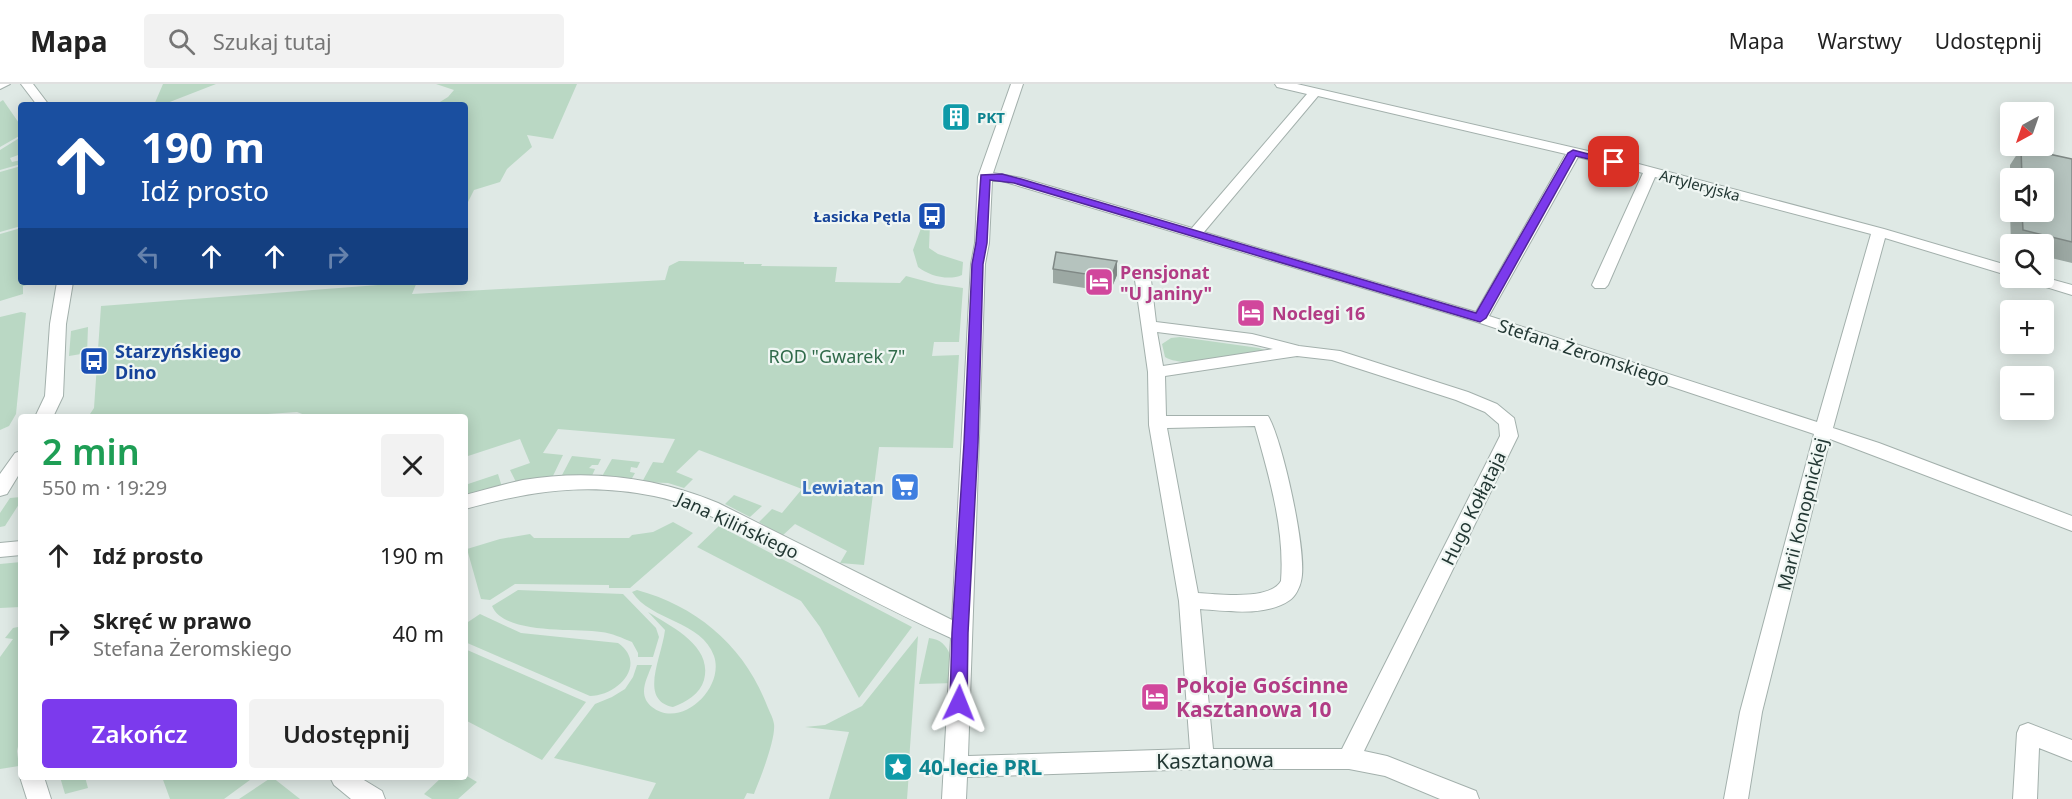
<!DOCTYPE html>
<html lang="pl">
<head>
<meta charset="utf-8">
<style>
	:root { --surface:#fff; --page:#f2f2f2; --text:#222; --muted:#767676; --line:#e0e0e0; --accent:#7c3aed }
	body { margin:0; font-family:"Noto Sans",sans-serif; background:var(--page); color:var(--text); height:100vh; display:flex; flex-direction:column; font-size:22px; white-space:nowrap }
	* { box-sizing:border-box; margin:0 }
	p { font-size:20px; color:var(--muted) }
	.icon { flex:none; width:33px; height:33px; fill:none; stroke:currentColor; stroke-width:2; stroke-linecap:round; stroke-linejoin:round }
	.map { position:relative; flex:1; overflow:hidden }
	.side { position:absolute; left:18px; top:330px; width:450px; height:366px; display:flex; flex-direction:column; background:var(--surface); border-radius:6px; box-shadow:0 3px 15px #0003 }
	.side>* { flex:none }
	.hud { position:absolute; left:18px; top:18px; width:450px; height:183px; border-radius:6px; box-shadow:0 3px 15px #0003; background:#1a4fa0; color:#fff; overflow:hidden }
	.needle { width:39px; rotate:220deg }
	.fabs { position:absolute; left:2000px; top:18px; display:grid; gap:12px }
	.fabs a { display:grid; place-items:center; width:54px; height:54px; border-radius:6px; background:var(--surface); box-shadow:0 3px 15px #0003; font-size:30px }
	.pin { position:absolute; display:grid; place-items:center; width:51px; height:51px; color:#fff; margin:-26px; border-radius:12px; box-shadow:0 3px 9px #0006 }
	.me { position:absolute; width:66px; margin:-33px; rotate:2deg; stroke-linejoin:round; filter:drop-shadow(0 0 4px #0008) }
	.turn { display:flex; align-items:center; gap:21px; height:126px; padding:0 24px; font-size:27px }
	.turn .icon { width:78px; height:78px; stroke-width:2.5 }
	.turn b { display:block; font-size:42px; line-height:51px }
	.lanes { display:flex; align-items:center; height:57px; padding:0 24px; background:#0003; justify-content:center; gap:30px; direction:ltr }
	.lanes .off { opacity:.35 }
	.round { display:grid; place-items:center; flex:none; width:63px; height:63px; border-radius:6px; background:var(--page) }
	.summary { display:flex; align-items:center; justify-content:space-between; height:102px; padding:0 24px }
	h1 { font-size:36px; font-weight:600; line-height:45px; color:#1e9e55 }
	.action { display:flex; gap:12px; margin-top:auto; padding:12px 24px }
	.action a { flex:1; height:69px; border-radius:6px; background:var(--accent); color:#fff; font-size:24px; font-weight:600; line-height:69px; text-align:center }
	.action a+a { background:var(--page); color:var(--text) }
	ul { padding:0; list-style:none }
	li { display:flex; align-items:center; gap:18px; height:78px; padding:0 24px }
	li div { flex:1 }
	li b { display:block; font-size:22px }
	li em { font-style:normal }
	header { display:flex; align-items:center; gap:36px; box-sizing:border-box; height:84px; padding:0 30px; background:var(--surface); border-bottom:2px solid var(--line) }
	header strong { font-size:28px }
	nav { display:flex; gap:33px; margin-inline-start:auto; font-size:21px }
	.search { width:420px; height:54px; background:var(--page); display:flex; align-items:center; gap:15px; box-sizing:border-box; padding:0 21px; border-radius:6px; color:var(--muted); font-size:22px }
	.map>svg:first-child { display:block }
	.green { fill:#bad8c4 }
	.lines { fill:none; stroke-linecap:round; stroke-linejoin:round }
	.street-casing { stroke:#a3b0ac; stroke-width:2 }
	.street { fill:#fff; fill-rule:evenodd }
	.wall { fill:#9ca8a3 }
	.shaded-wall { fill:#7f8885 }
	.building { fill:#b5c3be; stroke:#7f8885; stroke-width:1.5 }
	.route { fill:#7c3aed; stroke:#51269a; stroke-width:1.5 }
	.labels { text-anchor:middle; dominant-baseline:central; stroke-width:4.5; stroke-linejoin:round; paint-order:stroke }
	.far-culture-label { font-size:15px; font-weight:bold; fill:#0d838f; stroke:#eff6f3; text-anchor:start }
	.far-street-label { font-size:15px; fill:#223733; stroke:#eff6f3 }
	.far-transit-label { font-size:15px; font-weight:bold; fill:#164399; stroke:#eff6f3; text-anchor:end }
	.hotel-label { font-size:18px; font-weight:bold; fill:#b23c85; stroke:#eff6f3; text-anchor:start }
	.transit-label { font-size:18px; font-weight:bold; fill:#164399; stroke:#eff6f3; text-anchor:start }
	.street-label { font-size:18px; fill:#223733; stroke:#eff6f3 }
	.park-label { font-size:18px; fill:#306a4a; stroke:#eff6f3 }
	.shop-label { font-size:18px; font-weight:bold; fill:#366cbe; stroke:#eff6f3; text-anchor:end }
	.near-hotel-label { font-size:21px; font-weight:bold; fill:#b23c85; stroke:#eff6f3; text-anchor:start }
	.near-street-label { font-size:21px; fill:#223733; stroke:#eff6f3 }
	.near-culture-label { font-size:21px; font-weight:bold; fill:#0d838f; stroke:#eff6f3; text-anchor:start }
</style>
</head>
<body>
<header>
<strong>Mapa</strong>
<div class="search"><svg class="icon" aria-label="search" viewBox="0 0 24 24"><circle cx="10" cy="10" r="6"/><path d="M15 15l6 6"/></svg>Szukaj tutaj</div>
<nav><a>Mapa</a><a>Warstwy</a><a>Udostępnij</a></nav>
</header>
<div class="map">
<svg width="2072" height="715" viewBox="0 0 2072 715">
	<rect width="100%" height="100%" fill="#dfe9e5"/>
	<!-- green -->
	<path class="green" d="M163,0H216L162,21H154Z
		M436,0H577L553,55L527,51L532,63L507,85L500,98L474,106L465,124V21H435L448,13L454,6Z
		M3,16L21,42V51L0,63V18Z
		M21,53V70L10,74L12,78L21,76V80L0,86V66Z
		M21,82V142L0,148V88Z
		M923,139H930L929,164L938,170L963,178L962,191C949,197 929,192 918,183L913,166Z
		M21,144V198H31V200L23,202V210L0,217V150Z
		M679,177L744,178V180H762L761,182L837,183L835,198L900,199L906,192L936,200L963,204L959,258H934L932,272L959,271L953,364L879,363L864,481L840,479L847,467L795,440L782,452L759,438L772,425L782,429L802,405L699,366L676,388L693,395L684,404L668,399L642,398L653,378L663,379L675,355L558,345L543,369L563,371L552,394L517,400L510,386L530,379L520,355L465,373V333H310L297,328L268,330L266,333H88L94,324L101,222L378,201L386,198H417L412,210L665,196L669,182Z
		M21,228L26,229L16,330L9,342L0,346V233Z
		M88,243L87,269L69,272L71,247Z
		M1180,253L1259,264L1265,266V269C1242,272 1183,285 1165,273L1162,260L1171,254Z
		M572,372L601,375L598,381H592L589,384L595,385L591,394L561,393Z
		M612,375L640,378L637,384L631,383L630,388L635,389L631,396L601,394Z
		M498,390L502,403L465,413V401Z
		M734,411L762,422L750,433L725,420Z
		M21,413V417L5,442L0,443V429L10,414Z
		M673,438L693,449L630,504H609V501L515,500L490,516L481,515L467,465L500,455L530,450L534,454H629L632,451L653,448Z
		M719,442L912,543L859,614L820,543L801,517L697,463Z
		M21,478V523L0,524V480Z
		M518,506L623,510L656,544L659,553L653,573H638V569L632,558C622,554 612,549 601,548C574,544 504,551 492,522Z
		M637,506C696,522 743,561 766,619C768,625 773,633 774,640C776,655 760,695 754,710L747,709L744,715H648L656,699L554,674L595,620L612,613L625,605L633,593L637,581H652C649,589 644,599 644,607C644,614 647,619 652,623C681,646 725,604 714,572C702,537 651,537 632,508Z
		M648,528C672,543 713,562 704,596C700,610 686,618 673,623C638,616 662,573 665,546Z
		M480,530L521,549L618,559C648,580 618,612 590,612L465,558V540Z
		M21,539V649L17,667L19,682L0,685V573L13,555L5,554L13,544L18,543Z
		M918,552L909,677L900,678V688H909L907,715H829L849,648L805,643L825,641L862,622Z
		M929,554C952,556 953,581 955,599L919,600Z
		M465,565L586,618L542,676L465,636Z
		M465,691L477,698L458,715H432L424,710L442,693Z
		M60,693H85L88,704L65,710Z
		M162,693H254L224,715H170Z
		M272,693L300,715H239Z"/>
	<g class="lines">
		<!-- street casing -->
		<g class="street-casing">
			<path id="street" d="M0,0H10L0,5Z
				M21,0H33L49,21H37Z
				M1011,0H1023L993,89L1022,94L1192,144L1307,10L1277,3L1275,0H1297L1601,70L1884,145L2010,182V192L1885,154L1833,344L1879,359L2072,432V447L1830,355L1762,628L1748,715H1724L1740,628L1814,350L1474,237L1002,97H992L989,159L985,180L968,672L1190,665L1179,517L1149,341L1148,288L1135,196L1143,191L1151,196L1156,238L1252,250L1299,262L1340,267L1468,308L1497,320L1514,334L1518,352L1364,667L1387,672L1476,707L1479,715H1440L1385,692L1349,685H1202L967,693L966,715H942L951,554C888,526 828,493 767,461C731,443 695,420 654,412C586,398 531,407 465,425V411C484,406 504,400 523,396C588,385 657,393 718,419L952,536L971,180L975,159L978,93ZM1318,12L1566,70L1476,228L1204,148ZM1578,73L1643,89L1592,201L1595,204H1605L1608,201L1655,93L1871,150L1817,338L1489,232ZM1157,248L1252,260L1273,265L1163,282ZM1297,272L1332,276L1456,316L1485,328L1499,340L1500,352L1342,665H1213L1200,525C1227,527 1266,533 1290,516C1295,513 1300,503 1301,497C1308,471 1282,354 1268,332H1166L1165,292ZM1255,342C1269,392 1285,445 1281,497C1270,517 1218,510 1198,509L1167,344Z
				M2043,193L2072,201V211L2026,197L2023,194Z
				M57,198H73L66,240L63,312L53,333H35L45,312L50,240Z
				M21,367V387L7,410L0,412V390L15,369Z
				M21,457V471L0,473V459Z
				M2028,639L2072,656V677L2039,664L2037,715H2013L2017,649L2020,642Z
				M21,691V693H44L51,715H27L20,693Z
				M330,693H359L382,707L385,715H351L334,701Z"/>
		</g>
		<!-- street -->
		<use href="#street" class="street"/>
	</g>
	<!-- wall -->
	<path class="wall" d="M2021,64L2072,75V179L2043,172V160H2011L2010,128H2043V94H2010V81Z
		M1117,177V191L1110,208L1053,199V185Z"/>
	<!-- shaded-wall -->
	<path class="shaded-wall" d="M1117,177V191L1110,208L1111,194Z"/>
	<!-- building -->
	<path class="building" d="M2021,64L2072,75V158L2023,146L2022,128H2043V94H2022Z
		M1056,168L1117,177L1111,194L1053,185Z"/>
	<!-- route -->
	<path class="route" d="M1573,66L1619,78L1614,81L1576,72L1486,234L1480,238L1014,99L990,96L987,159L983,180L978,359L968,549L967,619L965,624L959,626L953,624L950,619L952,549L964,359L972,180L976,159L981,91L1002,90L1021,95L1476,229L1568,69Z"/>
	<!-- icons -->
	<defs>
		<g id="building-square" transform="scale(1.5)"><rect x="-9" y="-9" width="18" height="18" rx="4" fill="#0f9aa8" stroke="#eff6f3"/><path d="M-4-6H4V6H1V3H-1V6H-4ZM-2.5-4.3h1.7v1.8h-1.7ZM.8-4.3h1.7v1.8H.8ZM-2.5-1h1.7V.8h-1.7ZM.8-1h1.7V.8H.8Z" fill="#fff"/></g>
		<g id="bus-square" transform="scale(1.5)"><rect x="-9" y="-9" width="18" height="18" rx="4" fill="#1a4fb4" stroke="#eff6f3"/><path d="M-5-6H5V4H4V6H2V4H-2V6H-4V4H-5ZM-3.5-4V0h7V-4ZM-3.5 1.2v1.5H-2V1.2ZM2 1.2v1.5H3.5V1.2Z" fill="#fff"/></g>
		<g id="hotel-square" transform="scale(1.5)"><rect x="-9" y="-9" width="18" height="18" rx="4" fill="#d1479c" stroke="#eff6f3"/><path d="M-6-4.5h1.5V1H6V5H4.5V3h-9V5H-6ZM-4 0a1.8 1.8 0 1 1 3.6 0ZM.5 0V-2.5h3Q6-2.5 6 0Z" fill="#fff"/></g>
		<g id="supermarket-square" transform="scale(1.5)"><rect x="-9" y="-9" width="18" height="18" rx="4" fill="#3f7fe0" stroke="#eff6f3"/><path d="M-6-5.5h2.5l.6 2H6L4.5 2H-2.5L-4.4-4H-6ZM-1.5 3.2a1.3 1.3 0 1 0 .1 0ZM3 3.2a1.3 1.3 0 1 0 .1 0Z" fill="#fff"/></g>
		<g id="sight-square" transform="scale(1.5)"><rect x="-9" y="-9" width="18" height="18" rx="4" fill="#0f9aa8" stroke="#eff6f3"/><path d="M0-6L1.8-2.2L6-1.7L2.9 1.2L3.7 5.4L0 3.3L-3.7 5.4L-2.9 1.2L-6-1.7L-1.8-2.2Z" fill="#fff"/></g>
	</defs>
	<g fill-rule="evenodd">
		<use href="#building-square" x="956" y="33"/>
		<use href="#bus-square" x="932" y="132"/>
		<use href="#hotel-square" x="1099" y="198"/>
		<use href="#hotel-square" x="1251" y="229"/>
		<use href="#bus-square" x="94" y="277"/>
		<use href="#supermarket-square" x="905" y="403"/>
		<use href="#hotel-square" x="1155" y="613"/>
		<use href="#sight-square" x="898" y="683"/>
	</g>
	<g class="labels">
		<!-- far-culture labels -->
		<g class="far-culture-label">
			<text x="977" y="33">PKT</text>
		</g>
		<!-- far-street labels -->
		<g class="far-street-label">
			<text transform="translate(1700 101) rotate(15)">Artyleryjska</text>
		</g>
		<!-- far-transit labels -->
		<g class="far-transit-label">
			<text x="911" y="132">Łasicka Pętla</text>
		</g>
		<!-- hotel labels -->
		<g class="hotel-label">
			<text x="1120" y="188">Pensjonat<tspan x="1120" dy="21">"U Janiny"</tspan></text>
			<text x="1272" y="229">Noclegi 16</text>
		</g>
		<!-- transit labels -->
		<g class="transit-label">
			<text x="115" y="267">Starzyńskiego<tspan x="115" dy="21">Dino</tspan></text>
		</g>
		<!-- street labels -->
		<g class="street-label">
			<text transform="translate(1584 268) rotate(18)">Stefana Żeromskiego</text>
			<text transform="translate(1473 424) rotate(-64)">Hugo Kołłątaja</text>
			<text transform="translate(1802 430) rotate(-76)">Marii Konopnickiej</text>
			<text transform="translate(738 441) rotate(25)">Jana Kilińskiego</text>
		</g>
		<!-- park labels -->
		<g class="park-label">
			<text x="837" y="272">ROD "Gwarek 7"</text>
		</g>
		<!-- shop labels -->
		<g class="shop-label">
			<text x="884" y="403">Lewiatan</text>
		</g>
		<!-- near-hotel labels -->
		<g class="near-hotel-label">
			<text x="1176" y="601">Pokoje Gościnne<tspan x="1176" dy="24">Kasztanowa 10</tspan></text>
		</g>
		<!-- near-street labels -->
		<g class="near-street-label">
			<text transform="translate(1215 676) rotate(-1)">Kasztanowa</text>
		</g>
		<!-- near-culture labels -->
		<g class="near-culture-label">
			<text x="919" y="683">40-lecie PRL</text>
		</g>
	</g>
</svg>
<div class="fabs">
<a><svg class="needle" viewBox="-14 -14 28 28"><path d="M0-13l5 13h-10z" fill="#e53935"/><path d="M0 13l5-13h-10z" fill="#767676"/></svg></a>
<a><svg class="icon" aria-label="sound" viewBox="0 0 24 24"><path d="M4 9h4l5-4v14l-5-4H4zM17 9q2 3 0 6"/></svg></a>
<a><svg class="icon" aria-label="search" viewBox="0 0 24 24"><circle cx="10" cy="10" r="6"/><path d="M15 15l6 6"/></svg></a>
<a>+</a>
<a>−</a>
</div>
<div class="pin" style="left:1614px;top:78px;background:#d93025"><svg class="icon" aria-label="arrive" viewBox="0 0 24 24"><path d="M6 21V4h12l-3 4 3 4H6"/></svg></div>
<svg class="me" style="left:959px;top:619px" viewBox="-20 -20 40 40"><path d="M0-17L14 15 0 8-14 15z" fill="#7c3aed" stroke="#fff" stroke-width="4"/></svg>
<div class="hud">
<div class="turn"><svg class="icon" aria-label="ahead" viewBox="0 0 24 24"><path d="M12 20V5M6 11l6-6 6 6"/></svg><div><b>190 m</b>Idź prosto</div></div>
<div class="lanes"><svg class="icon off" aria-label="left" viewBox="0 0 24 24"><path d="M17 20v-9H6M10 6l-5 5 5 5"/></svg><svg class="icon" aria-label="ahead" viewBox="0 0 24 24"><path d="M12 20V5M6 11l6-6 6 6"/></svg><svg class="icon" aria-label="ahead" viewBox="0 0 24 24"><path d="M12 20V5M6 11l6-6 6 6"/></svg><svg class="icon off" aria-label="right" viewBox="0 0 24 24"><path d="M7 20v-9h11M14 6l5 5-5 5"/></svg></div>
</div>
<section class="side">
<div class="summary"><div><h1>2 min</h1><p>550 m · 19:29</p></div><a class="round"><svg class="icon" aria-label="close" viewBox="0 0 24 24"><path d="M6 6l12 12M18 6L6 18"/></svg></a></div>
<ul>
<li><svg class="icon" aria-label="ahead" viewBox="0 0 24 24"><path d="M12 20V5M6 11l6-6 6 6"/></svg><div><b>Idź prosto</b></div><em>190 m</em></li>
<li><svg class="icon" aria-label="right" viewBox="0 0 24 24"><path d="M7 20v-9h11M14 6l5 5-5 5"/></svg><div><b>Skręć w prawo</b><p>Stefana Żeromskiego</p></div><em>40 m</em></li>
</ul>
<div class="action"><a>Zakończ</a><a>Udostępnij</a></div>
</section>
</div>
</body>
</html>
